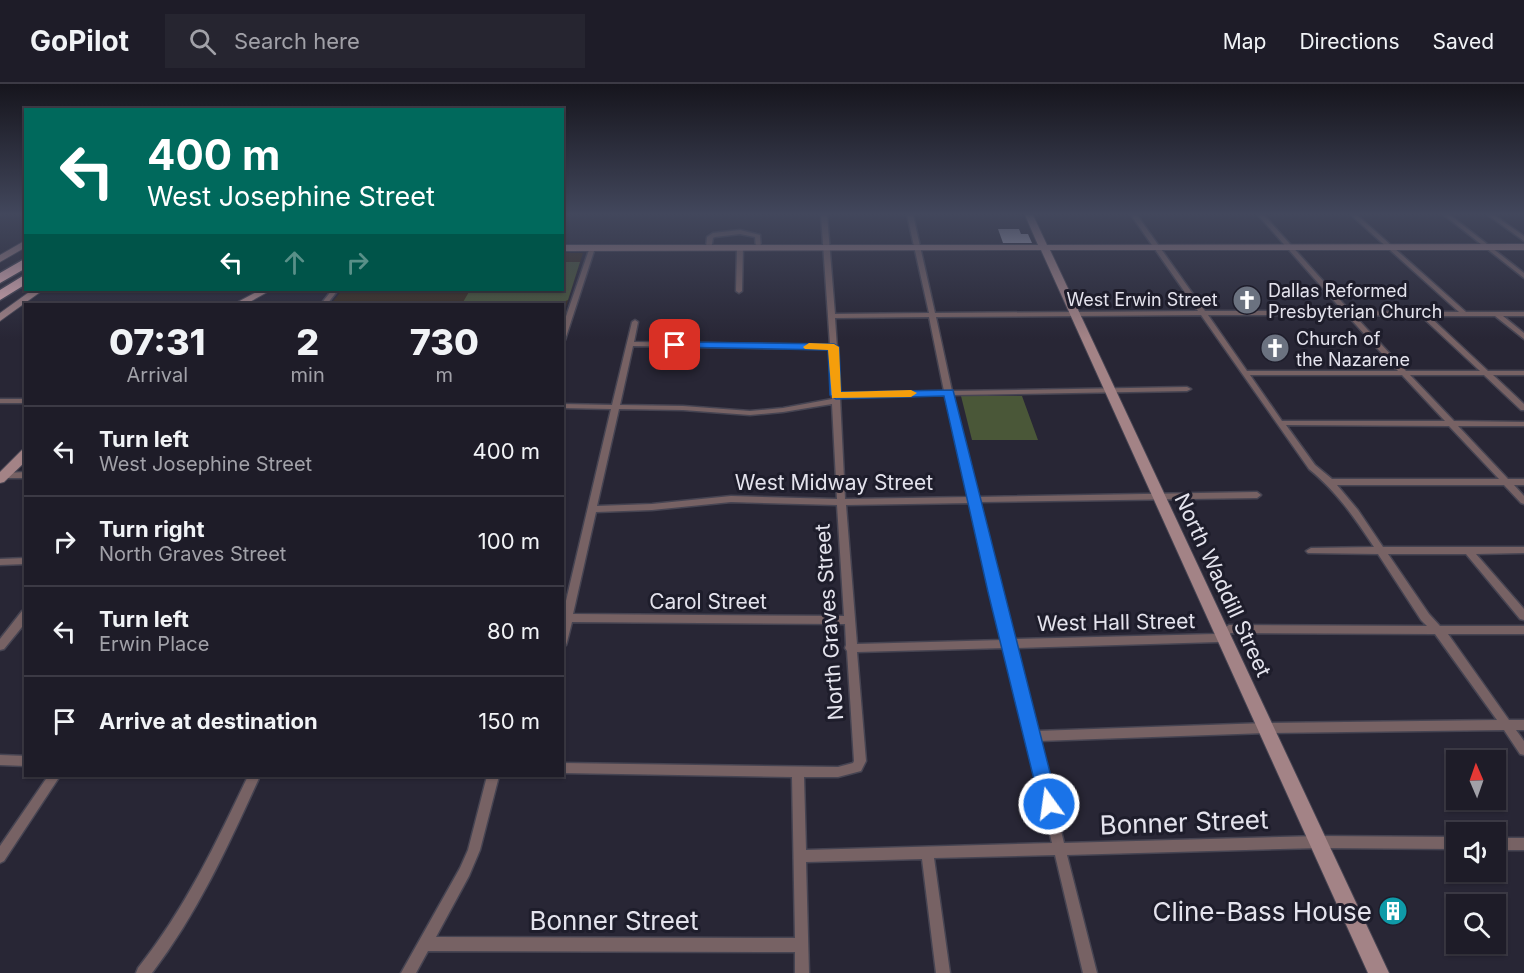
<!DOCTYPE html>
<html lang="en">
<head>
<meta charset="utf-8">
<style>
	:root { --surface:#1e1c28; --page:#262530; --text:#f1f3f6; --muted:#a1a1a8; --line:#3c3a45 }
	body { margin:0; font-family:Inter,sans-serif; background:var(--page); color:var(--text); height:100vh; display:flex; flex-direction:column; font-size:22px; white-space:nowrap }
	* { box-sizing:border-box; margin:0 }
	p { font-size:20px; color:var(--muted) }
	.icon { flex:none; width:33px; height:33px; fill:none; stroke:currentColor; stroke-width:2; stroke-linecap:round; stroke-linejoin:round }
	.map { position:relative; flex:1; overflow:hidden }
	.details { position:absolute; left:24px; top:219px; width:540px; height:474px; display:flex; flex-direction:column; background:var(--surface); border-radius:0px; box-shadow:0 2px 4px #0004,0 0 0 2px var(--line) }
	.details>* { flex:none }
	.guide { position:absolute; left:24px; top:24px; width:540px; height:183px; border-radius:0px; box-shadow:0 2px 4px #0004,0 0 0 2px var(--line); background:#00695c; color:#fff; overflow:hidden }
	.needle { width:39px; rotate:358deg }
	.controls { position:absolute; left:1446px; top:666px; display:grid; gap:12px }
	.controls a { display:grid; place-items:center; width:60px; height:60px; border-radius:0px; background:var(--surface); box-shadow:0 2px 4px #0004,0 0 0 2px var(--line); font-size:30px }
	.pin { position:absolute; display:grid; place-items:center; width:51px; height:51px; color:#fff; margin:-26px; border-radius:12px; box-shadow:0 3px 9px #0006 }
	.me { position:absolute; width:66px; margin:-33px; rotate:346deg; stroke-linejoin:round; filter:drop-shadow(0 0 4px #0008) }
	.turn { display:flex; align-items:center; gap:21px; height:126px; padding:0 24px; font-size:27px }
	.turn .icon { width:78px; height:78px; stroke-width:2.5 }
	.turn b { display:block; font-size:42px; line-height:51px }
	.lanes { display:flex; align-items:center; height:57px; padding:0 24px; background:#0003; justify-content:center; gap:30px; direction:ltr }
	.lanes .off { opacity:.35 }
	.eta { display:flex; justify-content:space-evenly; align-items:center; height:102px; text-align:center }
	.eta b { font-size:36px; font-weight:800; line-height:42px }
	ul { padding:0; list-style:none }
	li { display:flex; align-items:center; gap:18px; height:90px; padding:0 24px; border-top:2px solid var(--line) }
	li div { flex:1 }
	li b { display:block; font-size:22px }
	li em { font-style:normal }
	header { display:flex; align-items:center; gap:36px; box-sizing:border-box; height:84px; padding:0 30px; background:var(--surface); border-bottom:2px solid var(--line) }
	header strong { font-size:28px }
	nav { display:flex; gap:33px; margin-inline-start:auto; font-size:21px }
	.search { width:420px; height:54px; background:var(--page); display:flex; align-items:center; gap:15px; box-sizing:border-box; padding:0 21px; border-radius:0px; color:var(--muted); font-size:22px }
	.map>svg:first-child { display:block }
	.education { fill:#3a2d20 }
	.green { fill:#4a5738 }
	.building { fill:#bab8cb }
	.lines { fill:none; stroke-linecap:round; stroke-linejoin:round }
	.street-casing { stroke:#464452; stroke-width:3 }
	.secondary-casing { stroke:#464452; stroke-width:2 }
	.highway-casing { stroke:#464452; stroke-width:3 }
	.street { fill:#776264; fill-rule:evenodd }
	.secondary { fill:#a38386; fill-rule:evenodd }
	.highway { fill:#e4b2b8; fill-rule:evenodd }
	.route { fill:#1a73e8; stroke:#114b97; stroke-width:1.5 }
	.slow { fill:#f59e0b }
	.labels { text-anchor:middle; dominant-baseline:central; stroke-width:6; stroke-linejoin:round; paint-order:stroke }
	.far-poi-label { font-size:18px; fill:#e4e3ed; stroke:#1e1d2b; text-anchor:start }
	.far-street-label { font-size:18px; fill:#e4e3ed; stroke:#1e1d2b }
	.street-label { font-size:21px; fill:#e4e3ed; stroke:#1e1d2b }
	.near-street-label { font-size:26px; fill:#e4e3ed; stroke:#1e1d2b }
	.near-poi-label { font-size:26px; fill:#e4e3ed; stroke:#1e1d2b; text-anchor:end }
</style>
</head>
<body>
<header>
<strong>GoPilot</strong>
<div class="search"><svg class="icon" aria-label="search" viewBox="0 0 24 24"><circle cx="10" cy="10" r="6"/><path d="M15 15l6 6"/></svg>Search here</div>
<nav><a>Map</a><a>Directions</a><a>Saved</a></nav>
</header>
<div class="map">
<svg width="1524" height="889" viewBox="0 0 1524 889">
	<rect width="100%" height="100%" fill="#282635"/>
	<!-- education -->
	<path class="education" d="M563,169H583L563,232L562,220H331L342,206H562Z"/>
	<!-- green -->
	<path class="green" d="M563,178H580L568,216L558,220H462L470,206H562Z
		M961,312H1022L1038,356H972Z"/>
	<!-- building -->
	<path class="building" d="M998,145H1019L1021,150H1028L1032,159H1003Z
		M1397,820L1404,834H1389L1381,821Z"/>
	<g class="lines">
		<!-- street casing -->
		<g class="street-casing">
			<path id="street" d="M821,131H827L835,230L929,229L907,131H913L935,229L1198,227L1131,131H1137L1205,227H1343L1258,131H1264L1350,227L1459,228L1351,131H1357L1466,228H1524V232H1503L1524,249V255L1495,232H1429L1488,287H1524V291H1493L1524,320V326H1521L1484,291H1410L1454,337L1524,338V342H1458L1508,395H1524V401H1514L1524,412V420L1521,419L1504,401H1337L1358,426L1383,463H1524V469L1476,470L1524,525V536L1520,535L1466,470H1388L1429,530L1440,542H1524V550H1448L1509,636H1524V646H1516L1524,657V671L1520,670L1504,646L1266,649L1039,657L1064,759L1319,752L1456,753V765L1319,764L1067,771L1097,889H1083L1055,771L934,774L950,889H936L922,775L806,778L809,889H795V868L428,867L416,889H401L460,784L468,766L487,692H499L480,766L469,792L436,853L795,854L792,693L562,689V679L838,683L853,679L854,677L847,567L845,564L846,561L845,540L572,538L567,558L566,561L562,562V534L611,325L562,324V320L612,321L632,238L635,236L638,238L634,258L830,261ZM1201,231L1309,385C1337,408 1354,433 1374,463L1311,464L1306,467L1308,469L1378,470L1421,536L1427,542L1229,541L1216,550L1013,555L979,418L1257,414L1261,411L1257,408L978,413L953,311L1187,307L1191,305L1187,303L952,307L936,233ZM1208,231H1347L1398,287H1247ZM1354,231L1421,232L1480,287H1406ZM929,233L944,307L840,309L835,234ZM633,262L830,265L832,315L783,324L750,327L683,322L620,321ZM1250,291H1402L1445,337H1282ZM945,311L969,413L845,415L840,313ZM832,320L837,415L731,412L652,420L597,422L619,325L683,326L750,331L783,328ZM1286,341L1449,342L1499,395H1332L1315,381ZM731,418L837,421L844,532L573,530L596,428L652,426ZM970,419L1003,556L857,560L846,421ZM1231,549L1435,550L1497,636L1266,639L1036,647L1015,564L1218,558ZM1005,564L1052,759L806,766L804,693H838L861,687L866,677L857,568Z
				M1444,131H1450L1524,189V194Z
				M1488,131H1494L1524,152V157Z
				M740,146L760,151L761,165L756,164L755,153L740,150L715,153L713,154L711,165L706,164L707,153L713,149Z
				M740,162L743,164L742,207L739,209L736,207L737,164Z
				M590,163L595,164L565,256L562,258V244Z
				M332,206H338L327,220H321Z
				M0,315H26V319H0Z
				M26,388V394H0V390L3,389Z
				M26,474V480L0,481V475Z
				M26,526V538L4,565L0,566V555L22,527Z
				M0,671L26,672V682L0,681Z
				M48,692H60L4,777L0,779V762Z
				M248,692H260C229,760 198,829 152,889H136L138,884C185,825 216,759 248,692Z
				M1496,754H1524V766H1496Z"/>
		</g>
		<!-- secondary casing -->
		<g class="secondary-casing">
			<path id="secondary" d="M1025,131H1033L1047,161L1524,160V166H1050L1389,889H1368L1041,166L562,167V161H1038Z
				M26,156V163L0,178V171Z
				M32,206H43L0,237V229Z
				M260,206H271L246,220H234Z
				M26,365V377L4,398L0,399V388L22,366Z"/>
		</g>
		<!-- highway casing -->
		<g class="highway-casing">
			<path id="highway" d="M26,174V184L0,199V189Z
				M26,190V200L0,216V206Z"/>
		</g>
		<!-- street -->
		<use href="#street" class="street"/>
		<!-- secondary -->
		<use href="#secondary" class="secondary"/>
		<!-- highway -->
		<use href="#highway" class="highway"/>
	</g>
	<!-- sky -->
	<linearGradient id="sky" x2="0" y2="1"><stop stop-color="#16151d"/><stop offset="0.51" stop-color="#42475c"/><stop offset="1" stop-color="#42475c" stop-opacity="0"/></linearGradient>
	<rect width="1524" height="255" fill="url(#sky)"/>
	<!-- route -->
	<path class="route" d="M675,258L834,260L839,263L841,308L953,306L1058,720L1055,726L1049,729L1042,726L1040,720L988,508L944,312L836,315L830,311L828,266L671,263L670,261Z"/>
	<!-- slow -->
	<path class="slow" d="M809,259L834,260L839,263L841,308L911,306L917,309L911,313L832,314L828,266L805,265L803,263Z"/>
	<!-- icons -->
	<defs>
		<g id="church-disc" transform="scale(1.5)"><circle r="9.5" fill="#6b7280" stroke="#1e1d2b"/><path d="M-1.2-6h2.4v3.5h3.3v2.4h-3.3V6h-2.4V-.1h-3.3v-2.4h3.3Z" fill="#fff"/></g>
		<g id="building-disc" transform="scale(1.5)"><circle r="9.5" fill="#0f9aa8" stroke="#1e1d2b"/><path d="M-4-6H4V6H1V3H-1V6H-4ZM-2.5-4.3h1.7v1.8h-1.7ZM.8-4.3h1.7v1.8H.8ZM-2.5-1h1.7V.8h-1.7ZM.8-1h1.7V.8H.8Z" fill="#fff"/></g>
	</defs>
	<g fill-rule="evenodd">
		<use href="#church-disc" x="1247" y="216"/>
		<use href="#church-disc" x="1275" y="264"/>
		<use href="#building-disc" x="1393" y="827"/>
	</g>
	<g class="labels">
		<!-- far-poi labels -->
		<g class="far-poi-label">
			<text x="1268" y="206">Dallas Reformed<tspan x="1268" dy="21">Presbyterian Church</tspan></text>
			<text x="1296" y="254">Church of<tspan x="1296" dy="21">the Nazarene</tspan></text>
		</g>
		<!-- far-street labels -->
		<g class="far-street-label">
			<text x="1142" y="215">West Erwin Street</text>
		</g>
		<!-- street labels -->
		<g class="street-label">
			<text x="834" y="398">West Midway Street</text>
			<text transform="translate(1223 501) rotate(65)">North Waddill Street</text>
			<text x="708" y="517">Carol Street</text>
			<text transform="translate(829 538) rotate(-94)">North Graves Street</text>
			<text transform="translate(1116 538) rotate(-1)">West Hall Street</text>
		</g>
		<!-- near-street labels -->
		<g class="near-street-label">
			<text transform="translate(1184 738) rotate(-2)">Bonner Street</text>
			<text x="614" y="836">Bonner Street</text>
		</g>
		<!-- near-poi labels -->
		<g class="near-poi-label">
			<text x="1372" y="827">Cline-Bass House</text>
		</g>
	</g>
</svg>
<div class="controls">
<a><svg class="needle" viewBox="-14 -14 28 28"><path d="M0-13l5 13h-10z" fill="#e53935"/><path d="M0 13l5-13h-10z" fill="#a1a1a8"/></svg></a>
<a><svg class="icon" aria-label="sound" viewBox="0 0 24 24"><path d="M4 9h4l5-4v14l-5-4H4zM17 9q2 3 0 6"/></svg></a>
<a><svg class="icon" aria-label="search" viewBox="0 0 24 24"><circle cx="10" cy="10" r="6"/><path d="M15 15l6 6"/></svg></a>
</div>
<div class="pin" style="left:675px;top:261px;background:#d93025"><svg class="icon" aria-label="arrive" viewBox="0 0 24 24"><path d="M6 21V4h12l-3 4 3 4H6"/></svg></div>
<svg class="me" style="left:1049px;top:720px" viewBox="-20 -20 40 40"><circle r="17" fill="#1a73e8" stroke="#fff" stroke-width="3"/><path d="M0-11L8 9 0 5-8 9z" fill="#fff"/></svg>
<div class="guide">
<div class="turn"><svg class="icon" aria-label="left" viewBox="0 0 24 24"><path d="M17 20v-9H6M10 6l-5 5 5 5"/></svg><div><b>400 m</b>West Josephine Street</div></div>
<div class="lanes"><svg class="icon" aria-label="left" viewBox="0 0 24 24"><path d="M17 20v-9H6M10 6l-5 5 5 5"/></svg><svg class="icon off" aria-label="ahead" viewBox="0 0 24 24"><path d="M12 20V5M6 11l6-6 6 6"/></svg><svg class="icon off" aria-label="right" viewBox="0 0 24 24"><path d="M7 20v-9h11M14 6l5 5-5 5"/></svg></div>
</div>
<section class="details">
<div class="eta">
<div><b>07:31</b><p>Arrival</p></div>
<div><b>2</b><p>min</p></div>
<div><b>730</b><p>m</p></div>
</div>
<ul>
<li><svg class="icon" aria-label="left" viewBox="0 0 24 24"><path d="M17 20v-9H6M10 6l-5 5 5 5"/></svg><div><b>Turn left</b><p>West Josephine Street</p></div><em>400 m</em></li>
<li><svg class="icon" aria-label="right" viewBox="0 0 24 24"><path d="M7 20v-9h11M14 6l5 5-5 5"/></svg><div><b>Turn right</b><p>North Graves Street</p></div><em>100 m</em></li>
<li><svg class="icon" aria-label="left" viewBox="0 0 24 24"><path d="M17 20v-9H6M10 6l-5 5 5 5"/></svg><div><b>Turn left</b><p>Erwin Place</p></div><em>80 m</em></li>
<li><svg class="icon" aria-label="arrive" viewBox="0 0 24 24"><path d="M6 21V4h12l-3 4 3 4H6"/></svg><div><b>Arrive at destination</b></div><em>150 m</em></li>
</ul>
</section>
</div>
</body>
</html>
